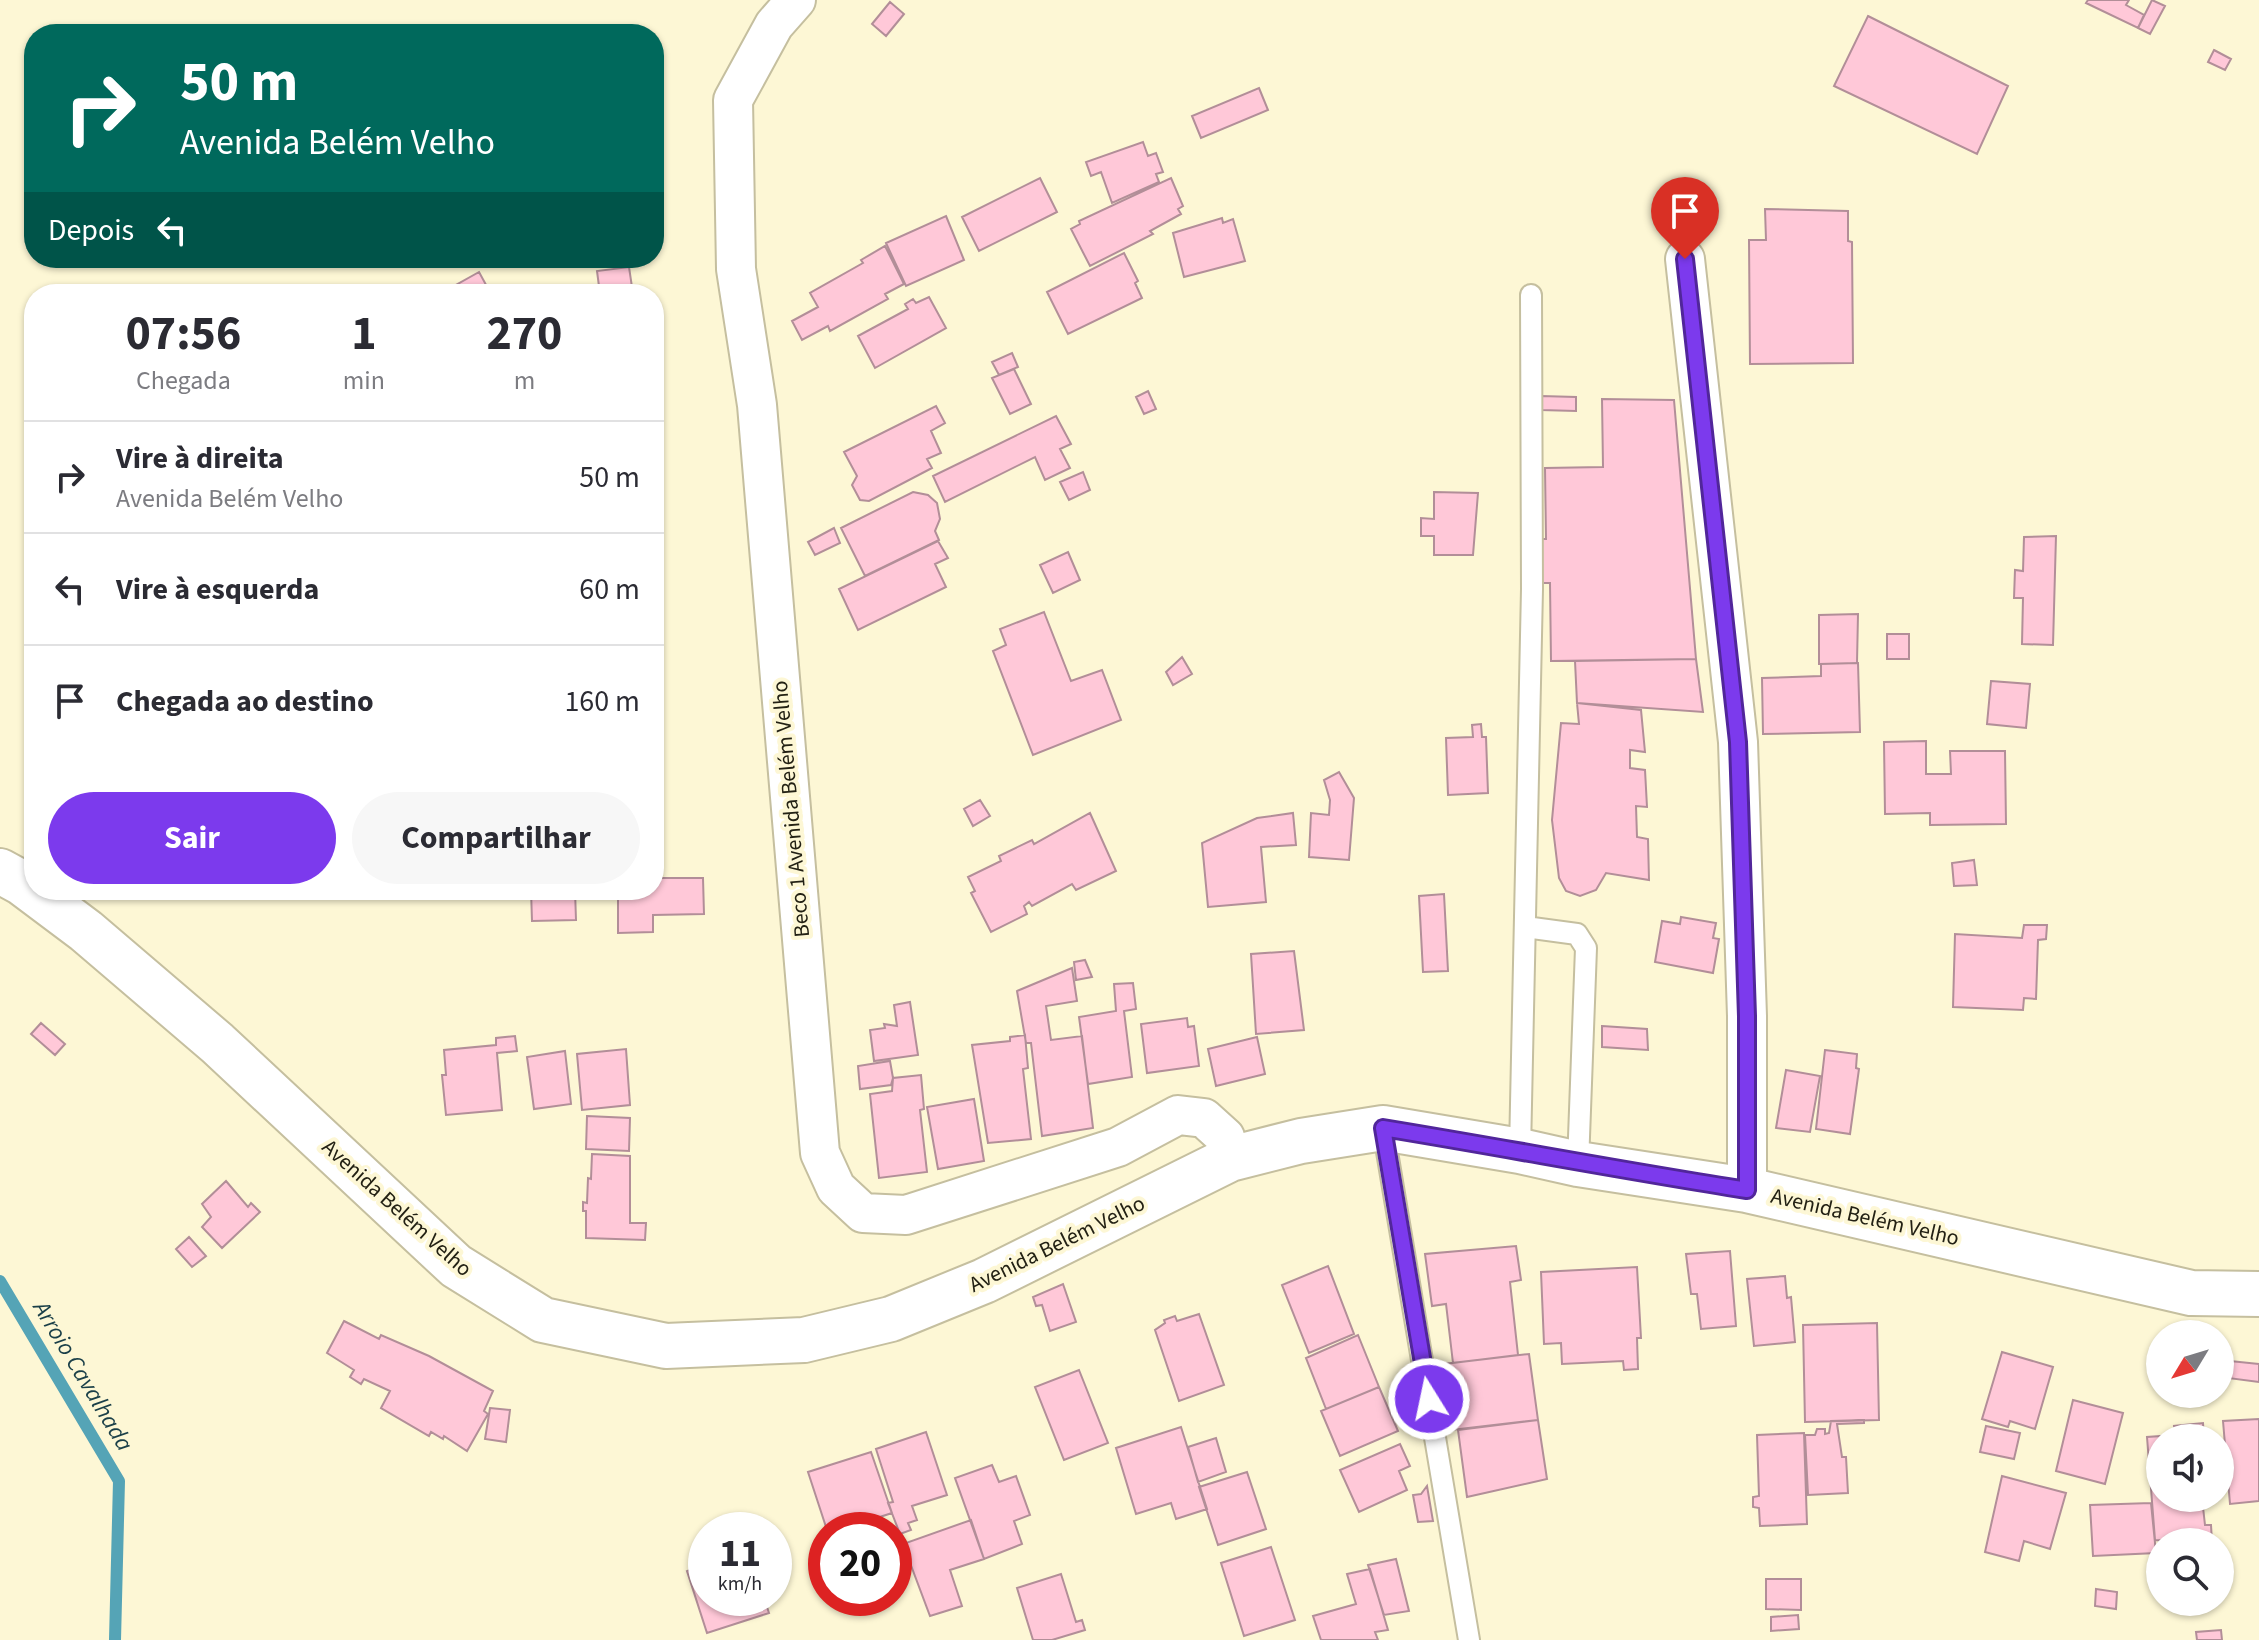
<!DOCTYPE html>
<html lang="pt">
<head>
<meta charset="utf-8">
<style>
	:root { --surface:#fff; --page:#f7f7f7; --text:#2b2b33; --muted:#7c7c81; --line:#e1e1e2; --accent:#7c3aed }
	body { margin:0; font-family:"Source Sans 3",sans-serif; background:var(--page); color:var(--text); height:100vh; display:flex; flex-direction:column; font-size:30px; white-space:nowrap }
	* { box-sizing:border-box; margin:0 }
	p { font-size:26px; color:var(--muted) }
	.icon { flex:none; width:44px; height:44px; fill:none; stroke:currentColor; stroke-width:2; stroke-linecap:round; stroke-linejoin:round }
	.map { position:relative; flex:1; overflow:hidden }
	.sheet { position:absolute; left:24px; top:284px; width:640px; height:616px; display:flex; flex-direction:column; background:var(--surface); border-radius:32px; box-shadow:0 2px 6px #0004 }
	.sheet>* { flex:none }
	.guide { position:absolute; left:24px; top:24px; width:640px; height:244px; border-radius:32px; box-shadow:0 2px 6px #0004; background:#00695c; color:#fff; overflow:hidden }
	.needle { width:52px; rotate:232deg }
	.tools { position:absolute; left:2146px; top:1320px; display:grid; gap:16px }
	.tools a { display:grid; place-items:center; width:88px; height:88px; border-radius:50%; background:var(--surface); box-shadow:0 2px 6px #0004; font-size:40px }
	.speed { position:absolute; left:688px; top:1512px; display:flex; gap:16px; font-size:40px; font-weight:700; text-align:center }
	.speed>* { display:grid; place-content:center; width:104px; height:104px; border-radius:50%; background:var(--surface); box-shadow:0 2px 6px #0004; line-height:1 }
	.speed small { font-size:20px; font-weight:400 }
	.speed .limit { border:12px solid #d22; background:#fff; color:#111 }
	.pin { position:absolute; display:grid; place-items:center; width:68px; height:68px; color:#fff; margin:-82px -34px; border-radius:50% 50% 50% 0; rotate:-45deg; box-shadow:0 0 8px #0007 }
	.pin .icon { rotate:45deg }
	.me { position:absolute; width:88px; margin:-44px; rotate:350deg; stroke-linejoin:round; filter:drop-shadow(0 0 6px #0008) }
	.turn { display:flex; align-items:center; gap:28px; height:168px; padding:0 24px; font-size:36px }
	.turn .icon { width:104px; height:104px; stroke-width:2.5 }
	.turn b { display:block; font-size:56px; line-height:68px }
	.then { display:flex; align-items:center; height:76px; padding:0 24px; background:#0003; gap:16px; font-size:30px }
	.eta { display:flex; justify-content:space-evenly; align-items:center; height:136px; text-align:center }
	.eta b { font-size:48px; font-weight:700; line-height:56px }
	.button { display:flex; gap:16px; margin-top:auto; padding:16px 24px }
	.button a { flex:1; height:92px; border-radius:48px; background:var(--accent); color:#fff; font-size:32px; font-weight:700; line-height:92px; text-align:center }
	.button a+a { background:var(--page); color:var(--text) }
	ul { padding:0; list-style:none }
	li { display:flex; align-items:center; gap:24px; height:112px; padding:0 24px; border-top:2px solid var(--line) }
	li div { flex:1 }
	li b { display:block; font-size:30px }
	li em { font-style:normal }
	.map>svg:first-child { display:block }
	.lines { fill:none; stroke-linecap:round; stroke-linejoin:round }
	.stream { stroke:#55a4b6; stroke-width:12 }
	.building { fill:#ffc8d8; stroke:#b28e98; stroke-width:2 }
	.lane-casing { stroke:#c5bf9f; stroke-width:24 }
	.street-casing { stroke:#c5bf9f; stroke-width:42 }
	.secondary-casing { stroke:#c5bf9f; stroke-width:48 }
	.lane { stroke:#fff; stroke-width:20 }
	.street { stroke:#fff; stroke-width:38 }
	.secondary { stroke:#fff; stroke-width:44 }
	.route-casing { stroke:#51269a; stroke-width:20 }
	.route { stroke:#7c3aed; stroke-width:14 }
	.labels { text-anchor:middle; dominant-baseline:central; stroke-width:8; stroke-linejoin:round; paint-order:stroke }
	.street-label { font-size:22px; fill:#232114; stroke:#fdf7d5 }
	.water-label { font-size:24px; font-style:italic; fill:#1a3f48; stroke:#fdf7d5 }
</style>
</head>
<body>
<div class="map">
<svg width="2259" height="1640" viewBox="0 0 2259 1640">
	<rect width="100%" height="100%" fill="#fdf7d5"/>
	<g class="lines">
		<!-- stream -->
		<path class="stream" d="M0,1281L119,1481L115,1640"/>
	</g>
	<!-- building -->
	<path class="building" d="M2088,0H2129L2126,5L2144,15L2138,28L2086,3Z
		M2152,0L2165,6L2150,34L2138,28Z
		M890,2L904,14L886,36L872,24Z
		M1868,16L2008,86L1977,154L1834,86Z
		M2214,50L2231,59L2225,70L2208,62Z
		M1259,88L1268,110L1201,138L1192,116Z
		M1143,142L1148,156L1156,153L1163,172L1156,174L1159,182L1112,203L1101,172L1091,176L1086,162Z
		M1040,178L1057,212L979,251L962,217Z
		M1171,178L1183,206L1178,209L1181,214L1150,231L1153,234L1090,266L1071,229L1080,224L1079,221Z
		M1765,209L1848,211V241L1852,242L1853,363L1750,364L1749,240H1766Z
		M946,216L964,260L906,286L886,243Z
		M1222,218L1223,223L1233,219L1245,261L1184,277L1173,233Z
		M885,246L904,284L885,294L888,299L830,331L828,326L802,340L792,321L818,307L810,293L863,263L861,260Z
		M1124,253L1138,281L1135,283L1142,298L1068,334L1047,292Z
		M629,267L633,294H636H600L597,271Z
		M479,272L491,294H461L456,285Z
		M929,297L946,328L875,368L858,336L908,309L905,304L913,299L916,303Z
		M1012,353L1018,367L999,375L992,362Z
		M1014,369L1031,404L1010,414L992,378Z
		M1148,391L1156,409L1144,414L1136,397Z
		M1541,396L1576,397V411L1541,410Z
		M1602,399L1674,400L1696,659L1551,661L1550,583H1542L1533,539H1546L1545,468L1603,467Z
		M936,406L945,423L931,431L941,453L927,459L932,468L869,501L860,500L852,485L857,476L844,452Z
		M1056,416L1071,444L1060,449L1070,468L1045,480L1035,457L945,502L933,476Z
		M1083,472L1090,490L1069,500L1060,482Z
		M913,492L928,495L937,503L940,519L935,531L939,540L865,576L841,528Z
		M1434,492L1478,493L1473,555H1434V536H1421V518L1434,519Z
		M834,528L840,543L815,555L808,542Z
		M2056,536L2053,645L2022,644L2023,598H2014L2015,570L2023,571L2024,537Z
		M938,541L948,558L935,564L946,587L858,630L839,589Z
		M1068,552L1080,580L1053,593L1040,565Z
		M1044,612L1071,681L1102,670L1121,720L1033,755L993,651L1006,645L1000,629Z
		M1858,614L1857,663L1819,664V615Z
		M1887,634H1909V659H1887Z
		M1182,657L1192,674L1173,685L1166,672Z
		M1696,659L1703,712L1577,703L1575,661Z
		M1858,663L1860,732L1763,734L1762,678L1821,676V664Z
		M1991,681L2030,684L2026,728L1987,724Z
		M1577,703L1641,710L1645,752L1630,750V768L1645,770L1647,807L1636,806L1637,837L1648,839L1649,880L1606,873L1596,890L1580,896L1566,891L1559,878L1552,820L1561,723L1579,724Z
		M1481,724L1482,737H1486L1488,793L1448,795L1446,738L1473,737L1472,725Z
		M1926,741V774H1951L1950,751H2005L2006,824L1930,825V813L1885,814L1884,742Z
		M1339,772L1354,798L1349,860L1309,857L1311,813L1329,815L1330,800L1324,780Z
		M980,800L990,816L973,826L964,809Z
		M1090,813L1116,871L1076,890L1072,884L1032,906L1029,902L1024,906L1027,914L991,932L971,893L975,891L968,877L1001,861L999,856L1032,840L1034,844Z
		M1293,813L1296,845L1261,847L1266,902L1208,907L1202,843L1257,818Z
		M1974,860L1977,885L1954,886L1952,863Z
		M654,878H703L704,914L653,915V932L618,933V890H654Z
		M531,890H575L576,920L532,921Z
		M1444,894L1448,971L1423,972L1419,896Z
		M1681,917L1716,923L1713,938L1719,939L1713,973L1655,962L1662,921L1680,924Z
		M2024,925H2047L2046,939L2038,940L2036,999L2024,998L2023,1010L1953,1007L1955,934L2022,938Z
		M1294,951L1304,1030L1256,1034L1251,954Z
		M1085,960L1092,977L1076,980L1074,962Z
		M1072,968L1077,1001L1046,1006L1051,1040L1082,1036L1093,1128L1042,1136L1031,1043H1026L1017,991Z
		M1133,983L1136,1009L1124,1011L1132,1077L1088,1084L1079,1017L1116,1011L1114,984Z
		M910,1002L918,1055L874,1061L870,1030L885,1028L884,1024L897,1026L894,1005Z
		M1187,1018L1188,1027L1194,1026L1199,1066L1147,1073L1141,1024Z
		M41,1023L65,1044L55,1055L31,1034Z
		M1602,1026L1647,1029L1648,1050L1602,1047Z
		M1025,1035L1028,1068L1023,1069L1031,1139L988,1143L972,1045L1010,1041V1037Z
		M515,1036L517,1051L497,1053L502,1110L446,1115L442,1075H446L444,1050L496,1045V1038Z
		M1257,1037L1265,1074L1216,1086L1208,1049Z
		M626,1049L630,1105L582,1110L577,1054Z
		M1825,1050L1857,1054L1856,1068L1859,1069L1850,1134L1816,1129Z
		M565,1051L571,1104L534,1109L527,1057Z
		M890,1061L893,1078L891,1085L860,1089L858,1066Z
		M1786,1070L1820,1076L1810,1132L1776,1128Z
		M921,1075L924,1109L920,1110L927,1172L879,1178L870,1094L892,1091L893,1078Z
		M974,1099L984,1161L938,1169L927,1107Z
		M587,1116L630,1118L629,1151L586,1149Z
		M592,1154L630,1156V1223H646L645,1240L586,1238V1211H583V1202L587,1203L588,1178L591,1179Z
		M226,1181L248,1207L251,1203L260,1212L222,1248L202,1227L211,1217L202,1204Z
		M189,1237L206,1256L192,1267L176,1249Z
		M1516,1246L1521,1280L1510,1282L1518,1355L1453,1363L1446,1304L1432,1306L1425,1254Z
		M1730,1251L1736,1326L1701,1329L1697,1294H1691L1686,1254Z
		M1328,1266L1354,1334L1309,1353L1282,1285Z
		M1637,1267L1641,1338H1637L1638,1369L1624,1370L1623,1361L1562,1364L1561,1343L1544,1344L1541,1272Z
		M1785,1276L1787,1298L1791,1297L1795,1342L1754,1346L1747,1279Z
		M1063,1284L1076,1322L1050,1331L1042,1305L1036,1306L1033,1297Z
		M1199,1314L1224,1385L1179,1401L1155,1330L1165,1323L1164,1320L1175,1316L1177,1321Z
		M344,1321L379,1339L381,1335L429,1356L493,1391L484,1411L488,1414L467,1451L444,1436L443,1439L431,1432L429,1436L381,1408L390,1391L364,1379L361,1384L350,1377L354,1370L327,1353Z
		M1877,1323L1879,1420L1805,1422L1803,1325Z
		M1358,1335L1379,1387L1326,1409L1306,1358Z
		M2002,1352L2053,1367L2035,1429L2010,1421L2008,1427L1982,1419Z
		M1529,1354L1538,1420L1451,1430L1444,1364Z
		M2230,1361L2259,1364V1382L2228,1378Z
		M1079,1370L1108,1443L1064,1460L1035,1387Z
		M1379,1387L1398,1431L1340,1456L1321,1411Z
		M2073,1400L2123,1413L2105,1484L2056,1471Z
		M490,1408L510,1410L506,1442L485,1439Z
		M2259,1419V1501L2230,1504L2223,1421Z
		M1538,1420L1547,1479L1467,1497L1458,1430Z
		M1864,1420V1423L1837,1424L1842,1457H1846L1848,1493L1808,1495L1805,1435H1815L1817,1429H1825V1434L1829,1433L1831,1421Z
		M2203,1423L2204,1438H2160V1498H2208H2202L2205,1525H2211L2212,1542L2155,1540L2147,1437L2175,1435L2174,1426Z
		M1986,1426L2020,1433L2014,1459L1980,1452Z
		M1181,1427L1207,1509L1176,1519L1171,1503L1136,1514L1116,1448Z
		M926,1432L947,1495L912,1506L917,1520L908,1523L911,1530L900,1534L888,1503L893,1502L876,1449Z
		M1804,1433L1807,1524L1760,1526L1759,1508L1753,1507V1497L1759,1496L1757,1435Z
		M1216,1438L1226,1472L1198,1482L1188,1447Z
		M1400,1444L1410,1466L1399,1471L1407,1490L1359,1512L1340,1470Z
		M871,1452L892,1513L839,1530H827L808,1472Z
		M992,1465L999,1482L1016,1476L1030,1515L1014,1521L1022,1544L984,1559L955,1478Z
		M1247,1472L1266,1529L1218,1545L1199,1487Z
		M2002,1476L2066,1493L2050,1549L2024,1541L2019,1561L1985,1552Z
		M1427,1486L1433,1521L1418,1522L1413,1495L1421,1494Z
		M2151,1503L2156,1553L2093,1556L2090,1505Z
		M971,1520L984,1559L950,1570L962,1606L930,1616L903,1544Z
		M1271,1547L1295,1620L1244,1636L1221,1563Z
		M1396,1559L1409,1611L1384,1615L1368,1565Z
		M706,1564V1598H764L769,1613L707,1633L687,1571Z
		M1370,1569L1388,1630L1375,1632L1378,1640H1321L1313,1616L1356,1604L1347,1574Z
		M1061,1574L1076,1622L1082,1620L1085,1630L1052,1640H1033L1017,1588Z
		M1766,1579H1801V1610L1766,1609Z
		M2096,1589L2117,1592L2116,1609L2095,1606Z
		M1798,1615L1799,1629L1771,1631V1617Z
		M2221,1630L2222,1640H2197L2196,1632Z"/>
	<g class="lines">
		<!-- lane casing -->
		<g class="lane-casing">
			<path id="lane" d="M1525,927L1577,934L1586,948L1578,1164
				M1383,1128L1469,1640
				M1520,1151L1532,589L1531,295"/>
		</g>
		<!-- street casing -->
		<g class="street-casing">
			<path id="street" d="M796,0L774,25L733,100L736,269L757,405L820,1153L836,1188L863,1213L906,1215L1118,1147L1178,1115L1204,1118L1225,1137L1230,1159
				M1685,259L1738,742L1747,1016V1190"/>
		</g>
		<!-- secondary casing -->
		<g class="secondary-casing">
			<path id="secondary" d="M0,871L22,883L86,931L217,1043L456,1266L543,1320L666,1346L804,1340L891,1319L984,1281L1230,1159L1301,1141L1383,1128L1520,1151L1578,1164L1747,1190L2191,1293L2259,1294"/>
		</g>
		<!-- lane -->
		<use href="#lane" class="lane"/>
		<!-- street -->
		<use href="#street" class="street"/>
		<!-- secondary -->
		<use href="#secondary" class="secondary"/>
	</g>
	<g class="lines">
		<!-- route casing -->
		<g class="route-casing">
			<path id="route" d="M1429,1399L1383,1128C1505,1148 1625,1171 1747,1190V1016L1738,742L1685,259"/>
		</g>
		<!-- route -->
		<use href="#route" class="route"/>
	</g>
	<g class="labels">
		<!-- street labels -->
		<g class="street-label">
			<text transform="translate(791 809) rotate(-95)">Beco 1 Avenida Belém Velho</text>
			<text transform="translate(397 1208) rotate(42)">Avenida Belém Velho</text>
			<text transform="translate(1865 1217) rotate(13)">Avenida Belém Velho</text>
			<text transform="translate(1057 1244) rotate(-26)">Avenida Belém Velho</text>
		</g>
		<!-- water labels -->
		<g class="water-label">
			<text transform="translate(83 1376) rotate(59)">Arroio Cavalhada</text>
		</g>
	</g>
</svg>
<div class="tools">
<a><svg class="needle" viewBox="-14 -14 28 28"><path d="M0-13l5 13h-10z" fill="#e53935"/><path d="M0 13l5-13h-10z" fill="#7c7c81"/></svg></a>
<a><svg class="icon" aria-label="sound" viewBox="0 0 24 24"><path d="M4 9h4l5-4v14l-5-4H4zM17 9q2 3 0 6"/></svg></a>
<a><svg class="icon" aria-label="search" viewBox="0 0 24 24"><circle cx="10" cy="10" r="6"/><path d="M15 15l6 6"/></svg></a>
</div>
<div class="speed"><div>11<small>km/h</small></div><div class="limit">20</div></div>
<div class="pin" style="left:1685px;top:259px;background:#d93025"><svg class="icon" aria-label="arrive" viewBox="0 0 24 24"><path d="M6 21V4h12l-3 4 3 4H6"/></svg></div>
<svg class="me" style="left:1429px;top:1399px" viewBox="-20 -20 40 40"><circle r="17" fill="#7c3aed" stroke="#fff" stroke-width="3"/><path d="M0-11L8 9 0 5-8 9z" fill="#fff"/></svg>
<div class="guide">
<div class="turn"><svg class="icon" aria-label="right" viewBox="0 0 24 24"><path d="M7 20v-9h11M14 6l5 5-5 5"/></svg><div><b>50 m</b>Avenida Belém Velho</div></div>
<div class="then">Depois<svg class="icon" aria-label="left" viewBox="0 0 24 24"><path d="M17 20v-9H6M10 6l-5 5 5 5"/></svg></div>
</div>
<section class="sheet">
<div class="eta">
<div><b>07:56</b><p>Chegada</p></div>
<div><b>1</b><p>min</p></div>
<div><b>270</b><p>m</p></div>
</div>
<ul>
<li><svg class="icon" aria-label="right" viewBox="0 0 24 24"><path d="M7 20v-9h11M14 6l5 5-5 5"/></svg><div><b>Vire à direita</b><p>Avenida Belém Velho</p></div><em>50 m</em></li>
<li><svg class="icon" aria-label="left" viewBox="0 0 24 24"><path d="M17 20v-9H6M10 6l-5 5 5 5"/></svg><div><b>Vire à esquerda</b></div><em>60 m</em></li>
<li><svg class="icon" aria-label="arrive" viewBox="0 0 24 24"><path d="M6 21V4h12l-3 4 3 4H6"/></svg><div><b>Chegada ao destino</b></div><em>160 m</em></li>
</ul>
<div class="button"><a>Sair</a><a>Compartilhar</a></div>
</section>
</div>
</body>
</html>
